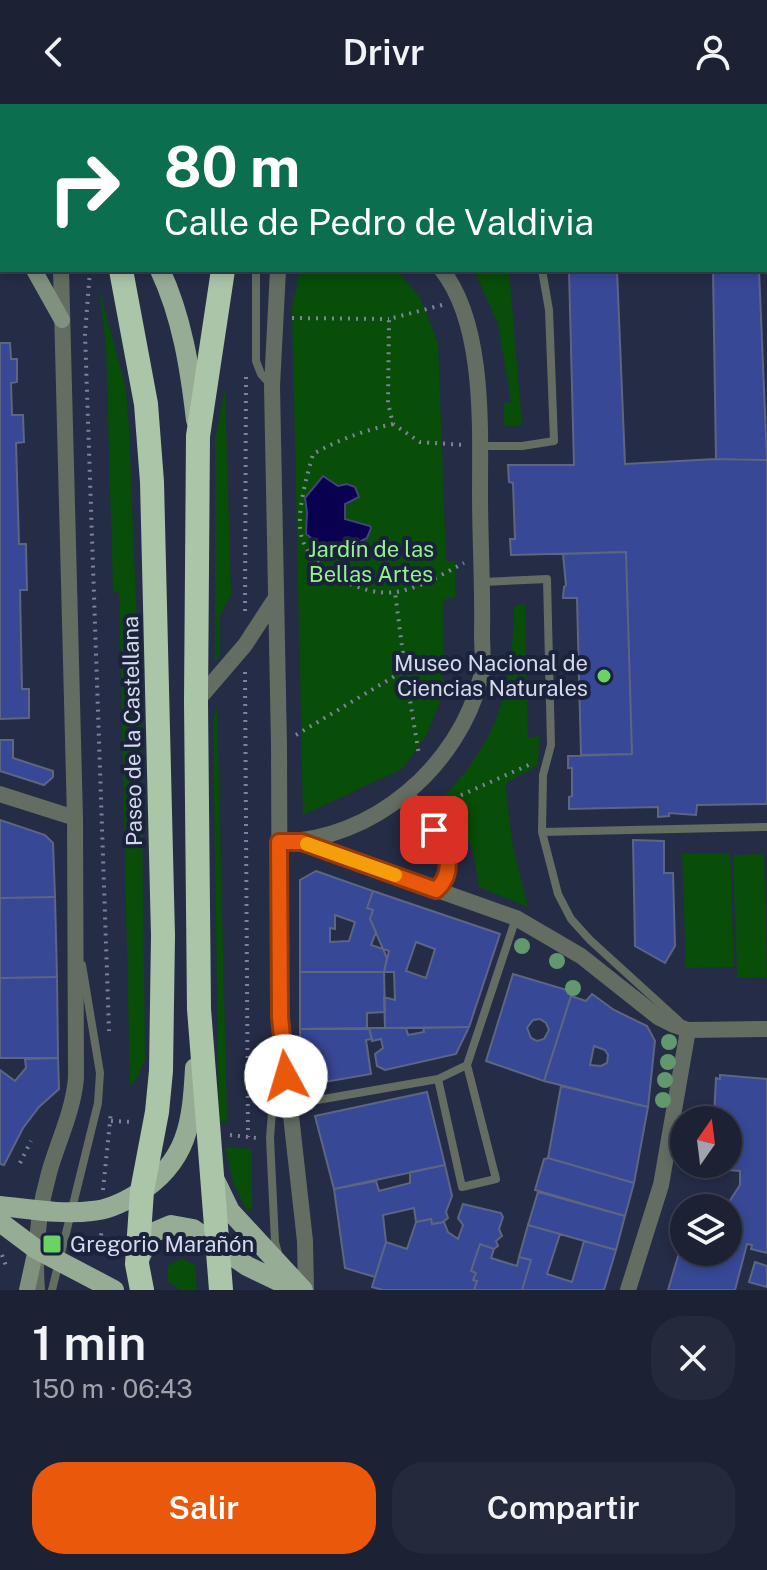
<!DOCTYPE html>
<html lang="es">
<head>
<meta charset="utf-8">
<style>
	:root { --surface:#1c2134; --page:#25293c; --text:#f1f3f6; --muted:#a0a3ac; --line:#3a3e4f; --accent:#ea580c }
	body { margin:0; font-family:"Public Sans",sans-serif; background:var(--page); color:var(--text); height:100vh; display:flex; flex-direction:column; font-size:30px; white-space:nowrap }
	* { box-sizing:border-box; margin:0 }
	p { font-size:26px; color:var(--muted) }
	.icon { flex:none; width:44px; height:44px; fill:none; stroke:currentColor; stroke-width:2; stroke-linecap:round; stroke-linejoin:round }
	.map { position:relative; height:1186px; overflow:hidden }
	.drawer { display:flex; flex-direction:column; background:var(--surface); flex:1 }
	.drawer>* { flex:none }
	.guide { position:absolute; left:0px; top:0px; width:768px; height:168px; box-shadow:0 4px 12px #0003,0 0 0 2px var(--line); background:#0b6e4f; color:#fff; overflow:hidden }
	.needle { width:52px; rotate:14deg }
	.controls { position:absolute; left:670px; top:1002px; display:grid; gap:16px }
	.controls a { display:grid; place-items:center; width:72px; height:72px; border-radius:50%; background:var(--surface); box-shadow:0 4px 12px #0003,0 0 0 2px var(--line); font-size:40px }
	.pin { position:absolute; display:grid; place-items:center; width:68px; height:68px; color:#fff; margin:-34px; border-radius:16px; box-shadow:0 4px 12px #0006 }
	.me { position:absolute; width:88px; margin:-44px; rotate:354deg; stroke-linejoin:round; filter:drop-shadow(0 0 6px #0008) }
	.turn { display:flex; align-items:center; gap:28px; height:168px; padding:0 32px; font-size:36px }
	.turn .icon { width:104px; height:104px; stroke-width:2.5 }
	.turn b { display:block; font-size:56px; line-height:68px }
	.round { display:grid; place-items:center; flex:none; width:84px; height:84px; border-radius:32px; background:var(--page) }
	.summary { display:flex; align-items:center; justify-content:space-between; height:136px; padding:0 32px }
	h1 { font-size:48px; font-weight:600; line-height:60px }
	.cta { display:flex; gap:16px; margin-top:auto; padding:16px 32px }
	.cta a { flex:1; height:92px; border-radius:32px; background:var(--accent); color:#fff; font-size:32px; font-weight:600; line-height:92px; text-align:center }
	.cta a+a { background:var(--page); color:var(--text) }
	header { display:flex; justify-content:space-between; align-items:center; height:104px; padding:0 32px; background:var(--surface); font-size:36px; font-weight:600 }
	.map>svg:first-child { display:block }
	.green { fill:#084d08 }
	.water { fill:#09004f; stroke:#46417e; stroke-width:2 }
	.building { fill:#374896; stroke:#5c6683; stroke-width:2; fill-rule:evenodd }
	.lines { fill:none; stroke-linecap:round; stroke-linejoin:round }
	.path { stroke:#7d8499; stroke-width:4; stroke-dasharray:2 6; stroke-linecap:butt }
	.lane { stroke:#636d62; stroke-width:8 }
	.street { stroke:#636d62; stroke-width:16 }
	.secondary { stroke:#80917e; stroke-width:16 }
	.primary { stroke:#97ac94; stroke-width:20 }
	.highway { stroke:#abc5a8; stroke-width:24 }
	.tree { fill:#62986d }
	.route-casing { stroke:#983908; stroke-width:20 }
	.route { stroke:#ea580c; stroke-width:14 }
	.slow { stroke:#f59e0b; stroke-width:14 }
	.poi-dot { fill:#6ad364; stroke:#1b223b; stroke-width:3 }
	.labels { text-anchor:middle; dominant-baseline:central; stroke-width:8; stroke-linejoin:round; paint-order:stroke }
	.park-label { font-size:22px; fill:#94f18d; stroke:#1b223b }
	.poi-label { font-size:22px; fill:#d4daeb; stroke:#1b223b; text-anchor:end }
	.street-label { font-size:22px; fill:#d4daeb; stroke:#1b223b }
</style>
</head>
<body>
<header><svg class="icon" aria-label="back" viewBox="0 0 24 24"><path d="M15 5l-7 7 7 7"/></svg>Drivr<svg class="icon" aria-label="person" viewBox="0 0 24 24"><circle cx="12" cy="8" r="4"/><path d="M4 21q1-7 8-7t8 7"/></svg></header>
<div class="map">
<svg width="767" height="1186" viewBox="0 0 767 1186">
	<rect width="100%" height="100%" fill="#252c46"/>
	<!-- green -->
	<path class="green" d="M300,166H396L420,193L438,239L446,457H455V493L443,496V590L426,632L402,665L303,711L292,204Z
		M474,166H509L522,322L504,321L503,299L511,298L498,220Z
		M99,184L126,285L129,326L141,618L145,955L136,976L130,982L119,489L113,488L106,242Z
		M225,285L231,491L220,511V552L215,558V336Z
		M525,500L528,634L539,632L538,661L505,680L513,743L528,803L479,783L472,743L442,694C500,635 512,585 514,503Z
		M217,601L227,1017H219L213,618Z
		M730,749L734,863L686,864L682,750Z
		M764,750L767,873L737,874L733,751Z
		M225,1043L252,1045V1104L247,1107L233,1078Z
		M181,1154L195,1161L197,1186H180L168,1177V1162Z"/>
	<!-- water -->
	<path class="water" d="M323,372L338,382L347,380L355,383L359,393L345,400V415L370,422L371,424L367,434L355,440L345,438L326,445L306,430L307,408L305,394Z"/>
	<!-- building -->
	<path class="building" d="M569,166H617L625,360L716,355L767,356V700L697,701L696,711L669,709V712L658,713V703L569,705V693L572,692V664H568V652L632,650L626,448L511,451L510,435H515L513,379L509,378L508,361H574Z
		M713,166H759L767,356L716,355Z
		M0,239H10L11,255H17V278L11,279L12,311H23L24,338L16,339L19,440H26L27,486H20L22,585H29V614L0,615Z
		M626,448L632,650L581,651L577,494H563L564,483L566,481L563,450Z
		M0,636H13V654L53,667V673L44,681L0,667Z
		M0,716L45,731L53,739L55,793L0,794Z
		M633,736L664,737V769H673L675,842L665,859L635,842Z
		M316,767L373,787L367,804L373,806L370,815L376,828L371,841L383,845L387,854L384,868H300V776ZM335,811L355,818L349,837L330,838V824L335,825Z
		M373,787L500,830L469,923L385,924L384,893L395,896L394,868H384L389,847L383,845L370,815L373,806L367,804ZM416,838L435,845L426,874L406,867Z
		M55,793L57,873L0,874V794Z
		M300,868H384L385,908L367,909V925H300Z
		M513,870L567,886L571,892L544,977L486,957ZM540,915L546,919L549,926L544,935L537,937L531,934L527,924L533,916Z
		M57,873L58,954H0V874Z
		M592,890L614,906L647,922L655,937L648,1003L544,977L571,892L586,897ZM594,942L605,946L608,951L607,959L601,962L590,961Z
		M469,923L456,950L385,966L377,962L375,950L383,944L381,935L372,937L369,924H406L408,931L424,928L423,924Z
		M369,924L372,935L366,936L371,970L301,982L300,925Z
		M58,954L59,985L39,1003L23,1024L4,1061L0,1060V966L15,977L26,964L25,955Z
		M720,971L767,975V1149L751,1145L752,1141L747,1140L735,1186H668L682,1139L684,1148H728V1104H719L725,1096L729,1098L740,1081V1067L728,1066L731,1013L714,1012L716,974L720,975Z
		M561,982L648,1003L634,1079L548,1054Z
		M427,988L445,1061L334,1085L315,1012Z
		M548,1054L634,1079L625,1112L535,1086L544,1055Z
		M445,1061L452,1092L446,1108L448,1114L443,1118L432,1120L431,1115L416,1118L414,1104L383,1111L386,1138L375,1173L345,1164L334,1085L376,1077L379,1087L410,1079V1068Z
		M538,1088L625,1112L616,1146L528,1121Z
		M463,1100L501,1109L503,1113L499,1125L502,1132L496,1137L498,1142L494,1145L480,1140L471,1167L476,1169L473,1176L477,1177L474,1186H383L372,1183L386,1138L407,1145L416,1118L431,1115L432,1120L444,1118L448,1128L458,1135L463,1121L458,1114Z
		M528,1121L560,1130L547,1170L572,1178L584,1137L616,1146L604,1186H522L531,1156L519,1153Z
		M480,1140L494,1145L491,1154L517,1162L519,1153L531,1156L522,1186H474L477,1177L473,1176L476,1169L471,1167Z
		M755,1158L767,1162V1183L749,1178Z"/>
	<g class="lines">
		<!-- path -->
		<path class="path" d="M614,0V2
			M668,0L669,2
			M347,2L348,0
			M604,2L605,0
			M0,80L2,82
			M90,166L85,230L109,927
			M442,201L389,215L388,299L393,320L420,338L463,341
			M292,214L389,215
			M393,320C365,326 338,336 313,350C307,372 295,412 302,434C311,467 364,493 396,488C420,484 443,470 464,459
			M245,507L246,272
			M405,566L419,651
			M245,568L248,1033
			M296,631L405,566L395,488
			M439,701L533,659
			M111,1017L133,1018
			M230,1031L257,1034
			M20,1059L31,1037
			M103,1086L111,1008
			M98,1147L102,1126
			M2,1151L7,1165"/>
		<!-- lane -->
		<path class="lane" d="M83,2L84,0
			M294,2L295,0
			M766,79H767
			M256,166V257L261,270L271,281
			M480,342H522L554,337L549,206L542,166
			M483,478L547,475L551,641L543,671L542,728L558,790L571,815L590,836L679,917
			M542,728L767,723
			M277,944L270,1034L275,1138L278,1149
			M438,975L462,1083L496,1075L467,961
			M289,1001L438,975L467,961L516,814
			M52,1186L98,999L100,969L82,861"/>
		<!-- street -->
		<path class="street" d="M109,2L111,0
			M316,2V0
			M489,2L493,0
			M278,166L272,282L279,641L280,913L305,1137L306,1186
			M196,598L245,541L275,495
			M0,690L75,714
			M404,691C429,707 467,760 436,786
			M279,738C373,737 459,662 481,573C484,560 482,543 482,530C483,483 480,437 480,390C480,323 485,221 442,166
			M302,738L516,814L581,852L658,913L674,921L688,926L767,925
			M37,1186C34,1146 38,1108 49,1069C58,1037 73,1008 76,974L75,714L61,166
			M628,1186L661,1081L688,926"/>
		<!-- secondary -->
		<path class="secondary" d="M0,128L2,130
			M34,166L62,216
			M27,1186L36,1145"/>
		<!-- primary -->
		<path class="primary" d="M38,0L40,2
			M160,166C182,213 190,264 196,316
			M216,1078L230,1107L303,1186
			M0,1102C30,1105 62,1111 92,1107C107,1106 124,1098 137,1090C188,1058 192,1019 195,964
			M0,1118L36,1145L114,1186
			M140,1153L152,1129L171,1121L193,1125L247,1162L297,1186"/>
		<!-- highway -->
		<path class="highway" d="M144,2L145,0
			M250,2V0
			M121,166L146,300L152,378L163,832L161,967L157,1008L142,1087L137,1160L142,1186
			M221,1186L199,905L196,598L198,332L223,166"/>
	</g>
	<!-- trees -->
	<g class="tree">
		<circle cx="522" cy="842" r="8"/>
		<circle cx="557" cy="857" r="8"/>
		<circle cx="573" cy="884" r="8"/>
		<circle cx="669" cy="938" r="8"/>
		<circle cx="668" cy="958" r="8"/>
		<circle cx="665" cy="976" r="8"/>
		<circle cx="663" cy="996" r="8"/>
	</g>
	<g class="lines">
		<!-- route casing -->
		<g class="route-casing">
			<path id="route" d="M286,972L280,913L279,738H302L436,786C456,768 447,744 434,726"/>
		</g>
		<!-- route -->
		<use href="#route" class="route"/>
		<!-- slow -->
		<path class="slow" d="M307,740L395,771"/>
	</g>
	<!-- markers -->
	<g class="poi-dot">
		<circle cx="604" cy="572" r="8"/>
		<rect x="42" y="1130" width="20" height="20" rx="4"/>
	</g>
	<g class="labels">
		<!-- park labels -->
		<g class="park-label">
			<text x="371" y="445">Jardín de las<tspan x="371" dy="25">Bellas Artes</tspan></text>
		</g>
		<!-- poi labels -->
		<g class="poi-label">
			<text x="588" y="559">Museo Nacional de<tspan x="588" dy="25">Ciencias Naturales</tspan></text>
			<text x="70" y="1140" text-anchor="start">Gregorio Marañón</text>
		</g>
		<!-- street labels -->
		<g class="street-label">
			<text transform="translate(132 627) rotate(-91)">Paseo de la Castellana</text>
		</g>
	</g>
</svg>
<div class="controls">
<a><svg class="needle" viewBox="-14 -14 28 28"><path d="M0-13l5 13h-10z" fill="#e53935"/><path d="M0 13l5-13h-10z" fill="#a0a3ac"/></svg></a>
<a><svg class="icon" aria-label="layers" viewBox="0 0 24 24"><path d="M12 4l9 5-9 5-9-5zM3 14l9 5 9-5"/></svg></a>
</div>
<div class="pin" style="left:434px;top:726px;background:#d93025"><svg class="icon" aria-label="arrive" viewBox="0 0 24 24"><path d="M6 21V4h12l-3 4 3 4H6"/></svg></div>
<svg class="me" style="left:286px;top:972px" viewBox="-20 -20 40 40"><circle r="19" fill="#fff"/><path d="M0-13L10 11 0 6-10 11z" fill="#ea580c"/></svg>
<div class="guide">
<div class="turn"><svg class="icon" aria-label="right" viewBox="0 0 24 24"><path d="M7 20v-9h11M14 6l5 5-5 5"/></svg><div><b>80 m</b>Calle de Pedro de Valdivia</div></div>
</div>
</div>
<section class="drawer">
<div class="summary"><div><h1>1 min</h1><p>150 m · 06:43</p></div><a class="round"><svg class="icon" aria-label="close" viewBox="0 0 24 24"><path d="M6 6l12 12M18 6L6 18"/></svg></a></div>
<div class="cta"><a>Salir</a><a>Compartir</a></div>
</section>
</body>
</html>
